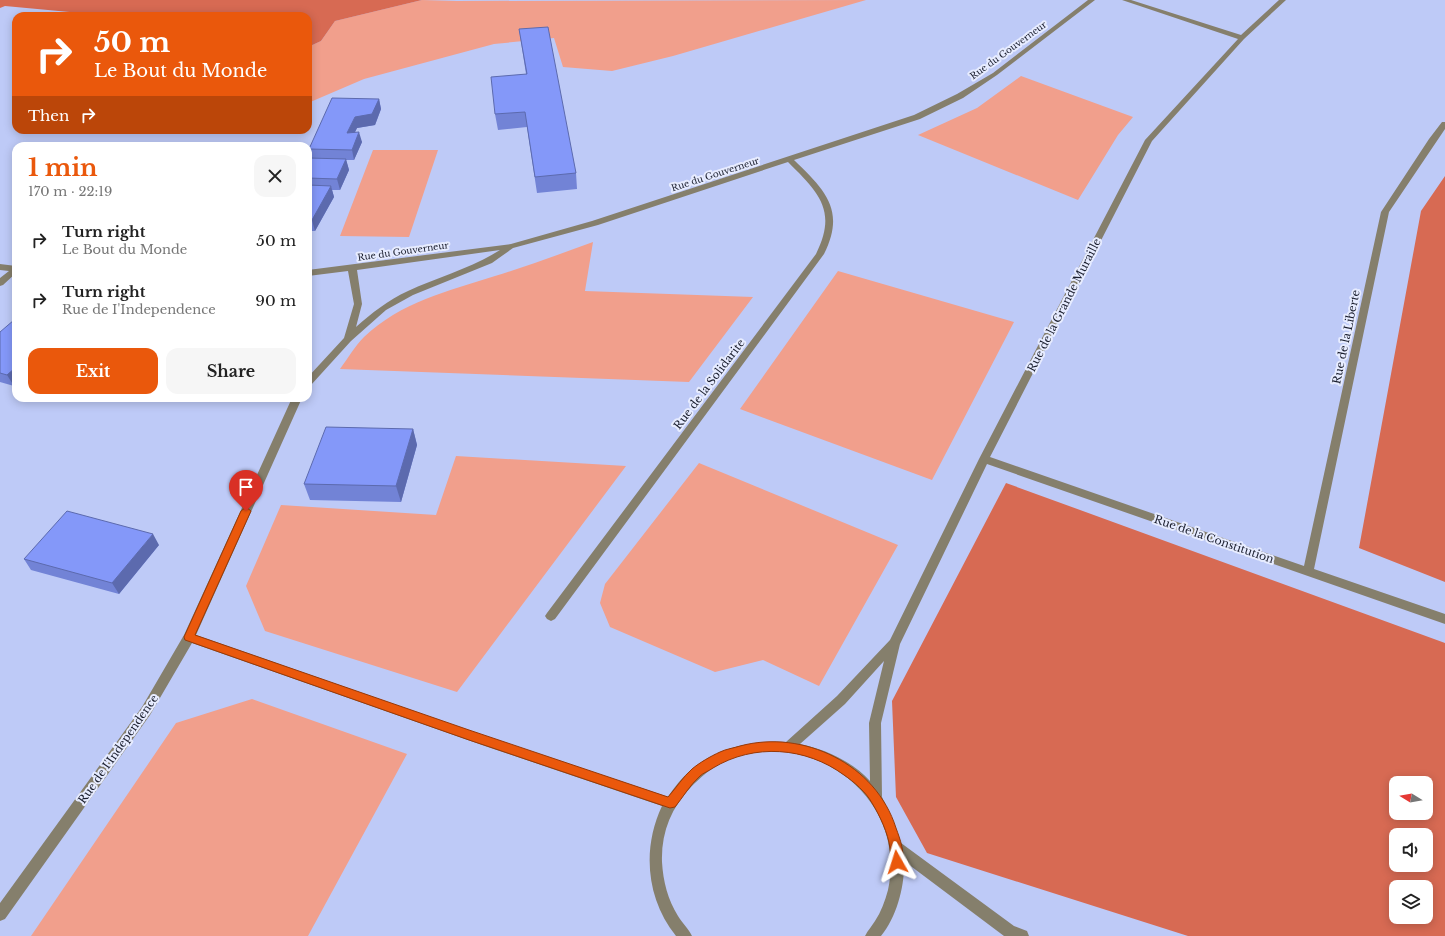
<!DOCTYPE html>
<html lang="en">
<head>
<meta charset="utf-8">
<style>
	:root { --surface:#fff; --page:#f6f6f6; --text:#222; --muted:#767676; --accent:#ea580c }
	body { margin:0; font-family:"Libre Baskerville",serif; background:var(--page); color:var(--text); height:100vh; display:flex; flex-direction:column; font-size:15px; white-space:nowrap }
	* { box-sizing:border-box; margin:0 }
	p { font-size:13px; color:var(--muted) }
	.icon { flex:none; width:22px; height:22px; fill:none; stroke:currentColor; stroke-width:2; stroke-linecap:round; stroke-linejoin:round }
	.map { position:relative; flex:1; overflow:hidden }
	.drawer { position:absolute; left:12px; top:142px; width:300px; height:260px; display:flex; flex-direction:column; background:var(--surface); border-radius:12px; box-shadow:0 2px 10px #0003 }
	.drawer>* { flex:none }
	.guide { position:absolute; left:12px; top:12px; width:300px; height:122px; border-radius:12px; box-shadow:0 2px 10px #0003; background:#ea580c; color:#fff; overflow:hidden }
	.needle { width:26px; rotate:281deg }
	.tools { position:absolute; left:1389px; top:776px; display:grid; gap:8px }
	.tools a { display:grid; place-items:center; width:44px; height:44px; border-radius:8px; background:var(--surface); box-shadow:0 2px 10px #0003; font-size:20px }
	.pin { position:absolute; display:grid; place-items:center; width:34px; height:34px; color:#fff; margin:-41px -17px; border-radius:50% 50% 50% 0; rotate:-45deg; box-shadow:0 0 4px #0007 }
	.pin .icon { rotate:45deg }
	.me { position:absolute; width:44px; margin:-22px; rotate:354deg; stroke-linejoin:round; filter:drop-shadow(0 0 3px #0008) }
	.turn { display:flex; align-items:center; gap:14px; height:84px; padding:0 16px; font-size:18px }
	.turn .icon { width:52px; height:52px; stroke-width:2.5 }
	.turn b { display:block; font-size:28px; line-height:34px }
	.then { display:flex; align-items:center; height:38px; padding:0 16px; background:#0003; gap:8px; font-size:15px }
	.round { display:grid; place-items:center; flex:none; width:42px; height:42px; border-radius:12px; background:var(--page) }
	.headline { display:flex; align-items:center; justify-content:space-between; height:68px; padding:0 16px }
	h1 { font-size:24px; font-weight:800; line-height:30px; color:var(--accent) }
	.primary-button { display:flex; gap:8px; margin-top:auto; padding:8px 16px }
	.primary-button a { flex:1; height:46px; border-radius:12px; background:var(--accent); color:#fff; font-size:16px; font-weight:800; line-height:46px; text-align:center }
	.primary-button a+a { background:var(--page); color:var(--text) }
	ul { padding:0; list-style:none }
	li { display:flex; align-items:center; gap:12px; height:60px; padding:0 16px }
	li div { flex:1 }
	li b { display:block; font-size:15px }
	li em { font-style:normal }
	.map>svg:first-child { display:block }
	.green { fill:#f19f8c }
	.forest { fill:#d76a53; fill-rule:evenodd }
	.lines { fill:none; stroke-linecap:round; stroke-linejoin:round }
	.minor { fill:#857f6c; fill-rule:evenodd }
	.wall { fill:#7283d6 }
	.shaded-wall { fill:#5c6aae }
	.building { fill:#8498f9; stroke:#5c6aae }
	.route { fill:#ea580c; stroke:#983908 }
	.labels { text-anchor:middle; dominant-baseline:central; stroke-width:4; stroke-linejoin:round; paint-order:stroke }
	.far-street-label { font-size:9px; fill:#1b1f2f; stroke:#e7ecff }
	.street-label { font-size:11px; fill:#1b1f2f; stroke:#e7ecff }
</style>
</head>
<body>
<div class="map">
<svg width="1445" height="936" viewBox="0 0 1445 936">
	<rect width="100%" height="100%" fill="#becaf7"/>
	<!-- green -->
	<path class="green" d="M422,0L457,1L866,0L673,56L612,71L563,67L554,38L494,44L364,79L308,103V47L321,41L335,21Z
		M1021,76L1133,117L1118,135L1078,200L918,135L977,108Z
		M373,150H438L409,237L340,236Z
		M593,242L585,291L753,297L689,382L340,369C348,358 355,346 364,337C401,302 448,291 495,276C528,266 560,254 593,242Z
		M838,271L1014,322L932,480L740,409Z
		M456,456L626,466L457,692L265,631L246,586L281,505L436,515Z
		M699,463L898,545L819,686L763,660L715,672L610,627L600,603L605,584Z
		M252,699L407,754L308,936H31L176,723Z"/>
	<!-- forest -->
	<path class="forest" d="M0,0H460H422L335,21L321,41L308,47V16H88L91,14L5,6L0,8Z
		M1445,176V582L1359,548L1421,211Z
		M1006,483L1445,643V936H1188L927,853L896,797L892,701ZM1396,783H1426V813H1396ZM1396,835H1426V865H1396ZM1396,887H1426V917H1396Z"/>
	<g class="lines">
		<!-- minor -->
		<path class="minor" d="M1088,0H1095L997,75L963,98L920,119L794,160C825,190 846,210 824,254L555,619L551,621L547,619L545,616L547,613L816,254C838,210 818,192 788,162L598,225L513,248L492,263L413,295L386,310L351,341L311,385L308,386V377L344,338L354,304L348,271L308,276V270L511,244L592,221L914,115L957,94L993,73ZM500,250C472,268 438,277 408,291C388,300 372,313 356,327L362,304L357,270Z
			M1122,0H1131L1241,35L1279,0H1286L1244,39L1152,141L990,457L1304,566L1381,212L1429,139L1442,122H1445V129L1389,212L1314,569L1445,614V624L987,464L900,644L881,723L882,797L892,818L901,843L1014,926L1027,931L1029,936H1004L904,861C905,885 897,917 881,936H865C868,930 872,926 875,921C881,912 885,901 888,890C908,797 812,726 727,760C713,766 701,777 691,787C671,808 661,833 662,862C663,881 668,900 678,916C682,923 689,929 692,936H676C646,899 642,848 662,806L482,745L192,643L150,715L5,919L0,921V903L142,707L184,635L292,398H302L196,635L482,735L668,797C695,754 738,740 786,742L837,696L890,640L979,459L1145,140L1238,39ZM884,661L869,723L870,781C853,762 825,749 800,744L845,704Z
			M0,264L16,266V273L3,285L0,286V278L9,271L0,270Z"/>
	</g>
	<!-- wall -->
	<path class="wall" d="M519,29L576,173L577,189L537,193L527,127L498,130L495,114L526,74Z
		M379,99L381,109L375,125L357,128L355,132L362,142L354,160H346L349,170L340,190H332L334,197L315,231H308V158H311L309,149Z
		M0,332L14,386L0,382Z
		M413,429L417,445L401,502L310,500L304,484Z
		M159,545L119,594L31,570L24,559Z"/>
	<!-- shaded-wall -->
	<path class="shaded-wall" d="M379,99L381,109L375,125L357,128L349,144L347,133L355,117Z
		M359,132L362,142L354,160L352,150Z
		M346,159L349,170L340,190L337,179Z
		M331,186L334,197L315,231L312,220Z
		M16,367V384L14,386L7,375Z
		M413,429L417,445L401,502L396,486Z
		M153,534L159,545L119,594L112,583Z"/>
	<!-- building -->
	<path class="building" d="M548,27L576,173L535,177L525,112L495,114L491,77L527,74L519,29Z
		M332,98L379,99L372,114L355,117L347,133L359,132L352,150L309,149Z
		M308,158L346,159L337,179L308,178Z
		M308,185L331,186L312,220H308Z
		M14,320H16V367L7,375L0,373V332Z
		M326,427L413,429L396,486L304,484Z
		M67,511L153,534L112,583L24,559Z"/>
	<!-- route -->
	<path class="route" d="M246,507L251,511L195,635L469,730L668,797C676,788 683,777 692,769C699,763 711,756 720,752C726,749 734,748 740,746C803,729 876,764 896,828C900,839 906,854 901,866L897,867L892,866C890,860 891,854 890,848C888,833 880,816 872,803C866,792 854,782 844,775C806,747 754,743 713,768C709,771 703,773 700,776C690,785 683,797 675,807L670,808L469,740L185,640L184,637L241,511Z"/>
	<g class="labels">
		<!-- far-street labels -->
		<g class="far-street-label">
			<text transform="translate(1008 50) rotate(-36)">Rue du Gouverneur</text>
			<text transform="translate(715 174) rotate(-18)">Rue du Gouverneur</text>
			<text transform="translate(403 251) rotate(-8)">Rue du Gouverneur</text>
		</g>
		<!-- street labels -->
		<g class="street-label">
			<text transform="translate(1064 305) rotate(-63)">Rue de la Grande Muraille</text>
			<text transform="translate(1346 337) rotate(-78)">Rue de la Liberte</text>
			<text transform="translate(709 384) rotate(-53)">Rue de la Solidarite</text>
			<text transform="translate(1214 539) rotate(19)">Rue de la Constitution</text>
			<text transform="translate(118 749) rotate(-55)">Rue de I'Independence</text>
		</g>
	</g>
</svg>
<div class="tools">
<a><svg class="needle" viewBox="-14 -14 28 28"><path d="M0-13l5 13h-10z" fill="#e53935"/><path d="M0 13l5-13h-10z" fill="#767676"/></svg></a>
<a><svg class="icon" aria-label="sound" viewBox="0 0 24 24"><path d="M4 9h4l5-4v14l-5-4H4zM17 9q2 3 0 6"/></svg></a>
<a><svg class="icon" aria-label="layers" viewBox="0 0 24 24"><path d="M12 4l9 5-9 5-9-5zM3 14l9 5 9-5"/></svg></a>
</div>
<div class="pin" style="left:246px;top:511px;background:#d93025"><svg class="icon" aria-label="arrive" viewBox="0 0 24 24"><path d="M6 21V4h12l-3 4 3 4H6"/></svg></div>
<svg class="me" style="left:897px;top:862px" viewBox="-20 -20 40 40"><path d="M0-17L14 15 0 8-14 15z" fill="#ea580c" stroke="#fff" stroke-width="4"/></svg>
<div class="guide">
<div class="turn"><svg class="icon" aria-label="right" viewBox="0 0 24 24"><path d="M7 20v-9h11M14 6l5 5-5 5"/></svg><div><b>50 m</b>Le Bout du Monde</div></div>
<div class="then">Then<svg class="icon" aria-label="right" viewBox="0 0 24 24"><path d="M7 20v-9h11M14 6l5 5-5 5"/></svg></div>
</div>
<section class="drawer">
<div class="headline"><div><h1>1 min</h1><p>170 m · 22:19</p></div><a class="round"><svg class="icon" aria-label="close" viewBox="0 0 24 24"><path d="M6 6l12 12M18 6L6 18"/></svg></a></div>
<ul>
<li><svg class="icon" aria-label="right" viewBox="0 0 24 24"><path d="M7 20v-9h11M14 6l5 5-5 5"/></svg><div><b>Turn right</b><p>Le Bout du Monde</p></div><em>50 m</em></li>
<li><svg class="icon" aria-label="right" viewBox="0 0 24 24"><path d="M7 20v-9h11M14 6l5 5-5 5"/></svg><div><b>Turn right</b><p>Rue de I'Independence</p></div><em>90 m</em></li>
</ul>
<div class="primary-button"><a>Exit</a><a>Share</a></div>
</section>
</div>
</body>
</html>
